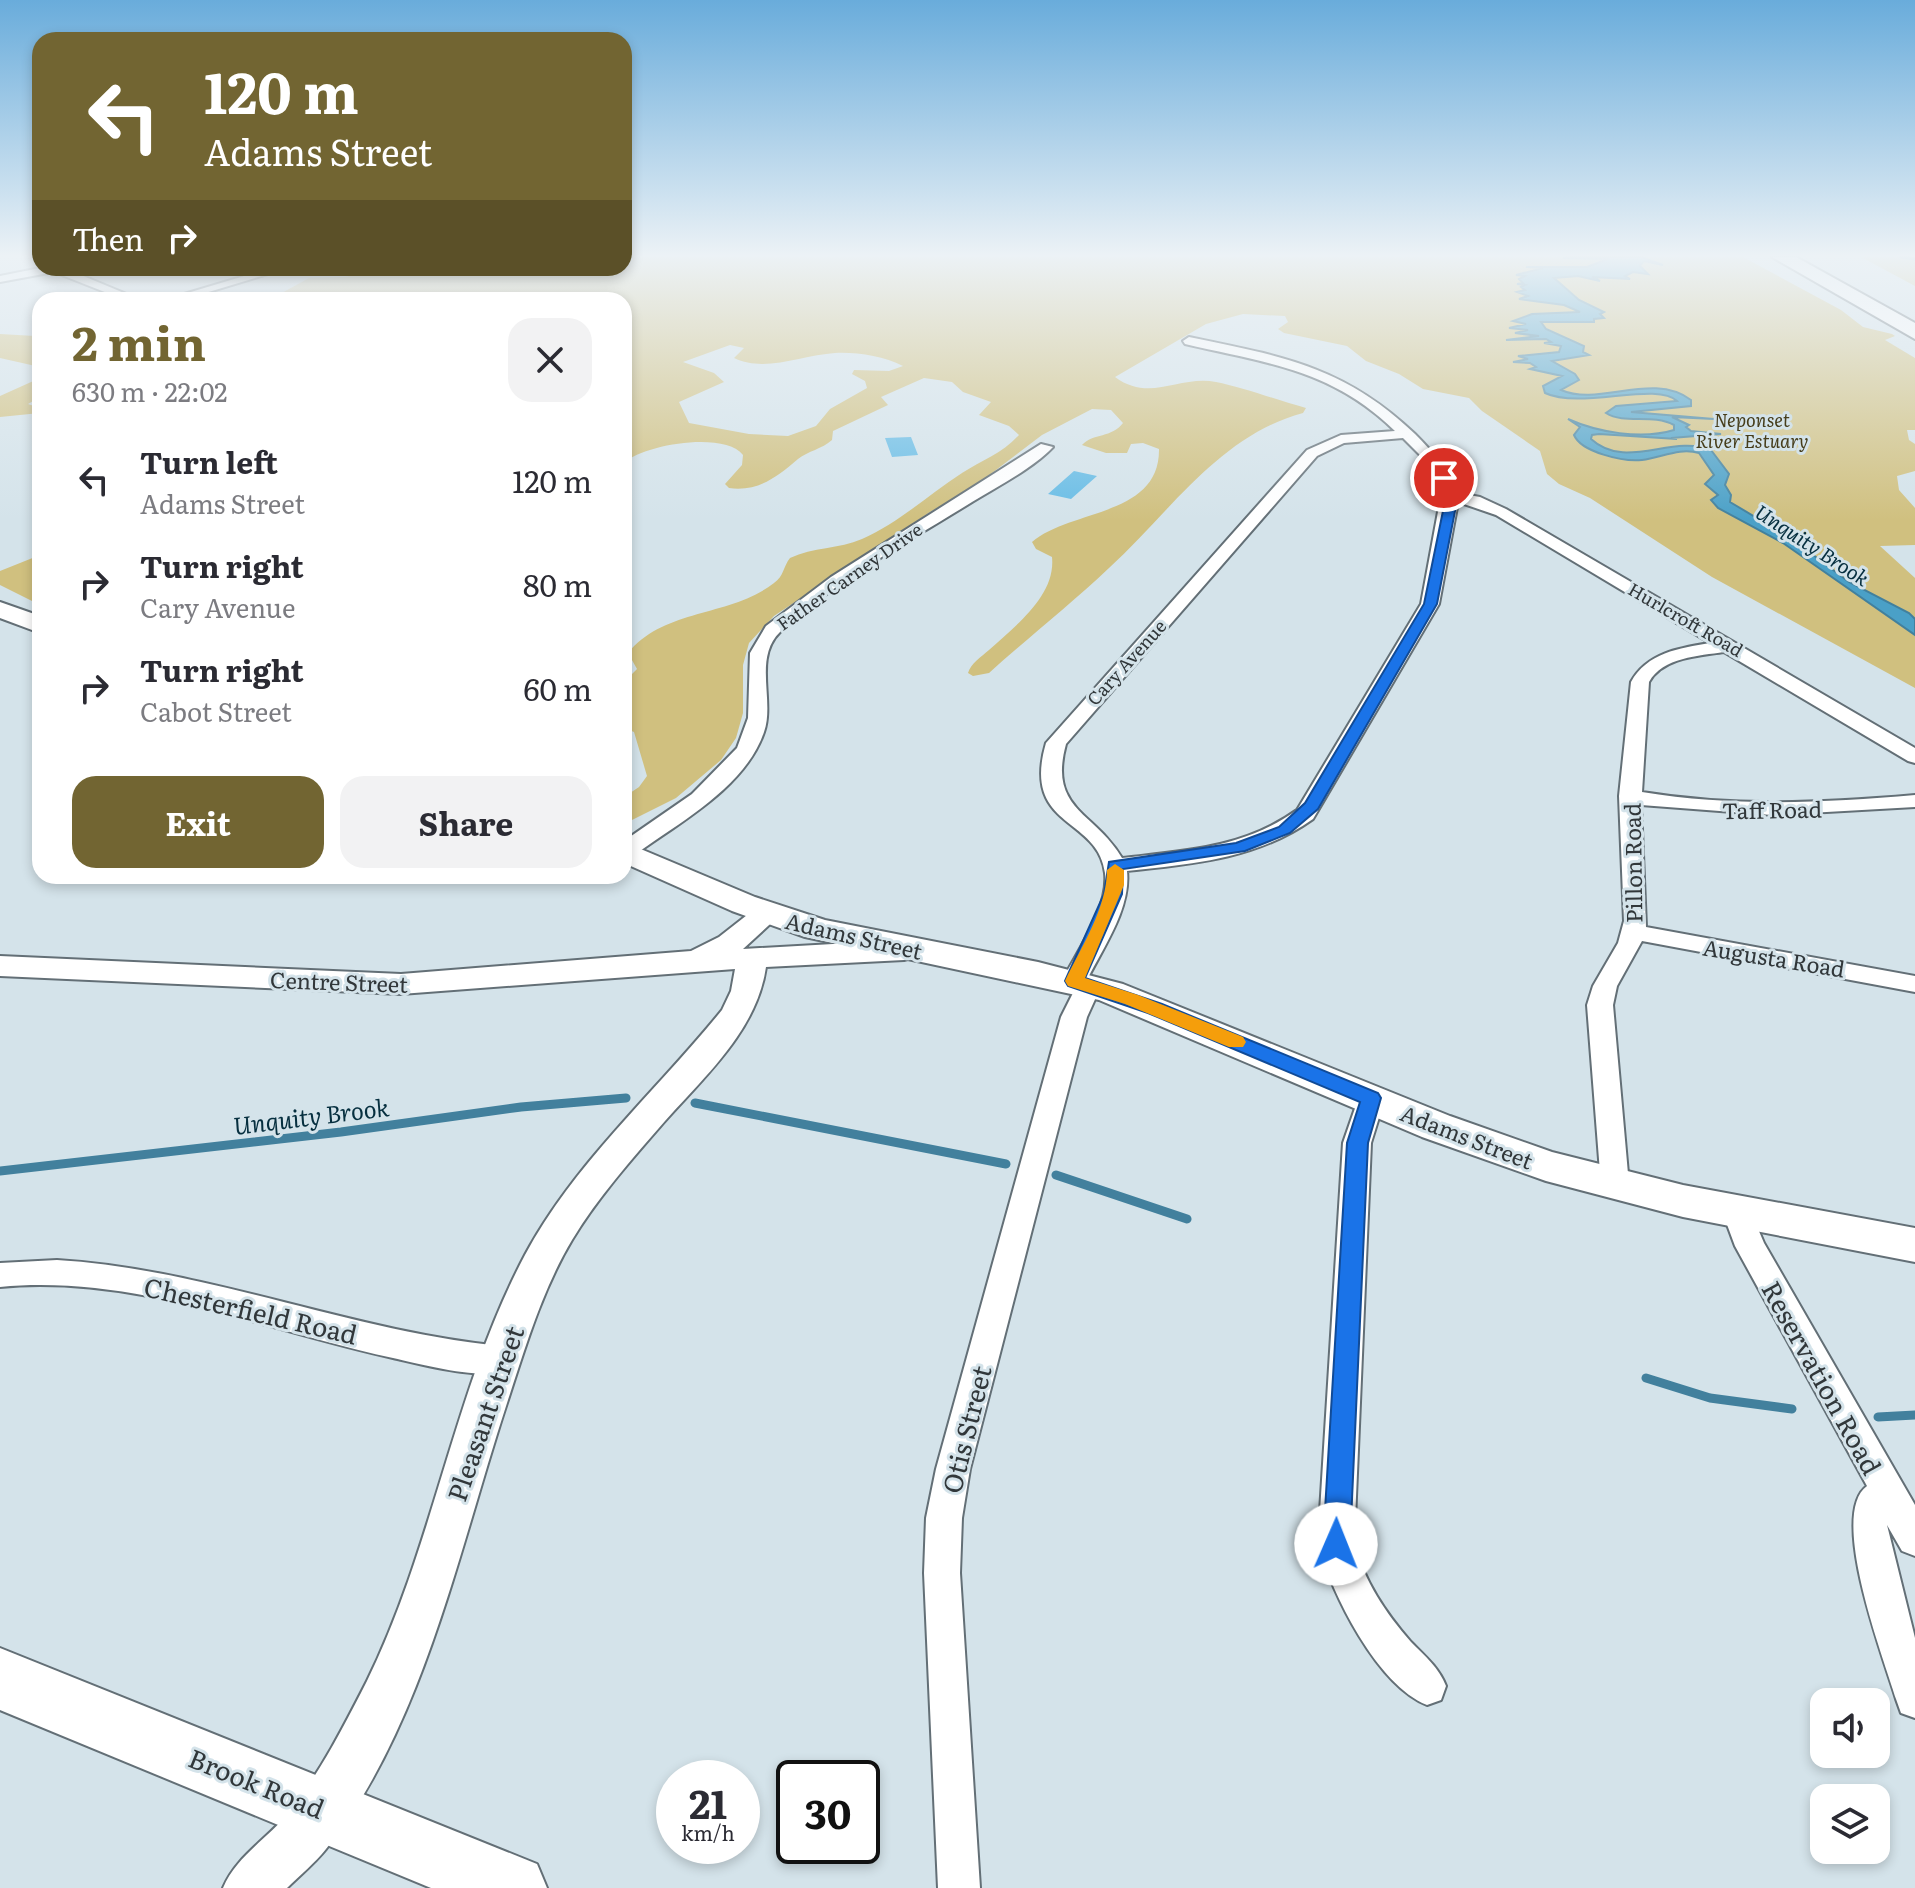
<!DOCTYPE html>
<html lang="en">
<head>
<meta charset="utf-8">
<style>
	:root { --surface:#fff; --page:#f2f2f3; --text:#2b2b33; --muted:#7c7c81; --accent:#726532 }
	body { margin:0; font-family:Literata,serif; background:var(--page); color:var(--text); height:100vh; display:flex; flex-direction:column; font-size:30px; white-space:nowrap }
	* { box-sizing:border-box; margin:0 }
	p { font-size:26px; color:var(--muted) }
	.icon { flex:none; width:44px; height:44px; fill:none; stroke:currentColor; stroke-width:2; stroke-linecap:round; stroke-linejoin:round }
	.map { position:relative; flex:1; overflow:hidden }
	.sheet { position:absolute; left:32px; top:292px; width:600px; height:592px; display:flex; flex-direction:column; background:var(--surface); border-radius:24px; box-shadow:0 4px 12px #0003 }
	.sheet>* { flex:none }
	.top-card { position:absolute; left:32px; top:32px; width:600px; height:244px; border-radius:24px; box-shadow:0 4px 12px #0003; background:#726532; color:#fff; overflow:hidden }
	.buttons { position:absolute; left:1810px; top:1688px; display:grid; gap:16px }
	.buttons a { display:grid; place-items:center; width:80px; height:80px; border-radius:16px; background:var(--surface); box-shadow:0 4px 12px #0003; font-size:40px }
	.speed { position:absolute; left:656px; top:1760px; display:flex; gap:16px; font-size:40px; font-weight:700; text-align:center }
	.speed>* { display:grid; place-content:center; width:104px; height:104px; border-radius:50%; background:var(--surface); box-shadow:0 4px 12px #0003; line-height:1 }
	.speed small { font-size:20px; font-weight:400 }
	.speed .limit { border:4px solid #111; border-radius:12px; background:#fff; color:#111 }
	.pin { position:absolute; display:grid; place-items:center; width:68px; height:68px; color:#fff; margin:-34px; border:4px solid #fff; border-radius:50%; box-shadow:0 2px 8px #0007 }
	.me { position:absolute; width:88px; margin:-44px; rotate:1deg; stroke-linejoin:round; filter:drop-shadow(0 0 6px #0008) }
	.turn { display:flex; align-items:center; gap:28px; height:168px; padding:0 40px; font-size:36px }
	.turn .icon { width:104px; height:104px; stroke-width:2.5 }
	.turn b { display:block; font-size:56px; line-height:68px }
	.then { display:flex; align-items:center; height:76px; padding:0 40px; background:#0003; gap:16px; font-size:30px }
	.round { display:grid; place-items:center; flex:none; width:84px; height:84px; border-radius:24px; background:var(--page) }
	.overview { display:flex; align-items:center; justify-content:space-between; height:136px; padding:0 40px }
	h1 { font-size:48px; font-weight:700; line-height:60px; color:var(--accent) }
	.action { display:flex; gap:16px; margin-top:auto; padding:16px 40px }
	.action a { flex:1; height:92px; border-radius:24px; background:var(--accent); color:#fff; font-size:32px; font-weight:700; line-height:92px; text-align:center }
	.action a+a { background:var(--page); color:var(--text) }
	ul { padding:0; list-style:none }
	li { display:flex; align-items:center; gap:24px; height:104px; padding:0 40px }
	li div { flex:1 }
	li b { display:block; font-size:30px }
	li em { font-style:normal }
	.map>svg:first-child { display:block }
	.green { fill:#d0c07f; fill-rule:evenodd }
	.water { fill:#4aa0c7; stroke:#42809d; stroke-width:2 }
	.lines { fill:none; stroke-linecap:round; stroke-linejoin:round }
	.stream-far1 { stroke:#42809d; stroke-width:3 }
	.stream { stroke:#42809d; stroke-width:9 }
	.building { fill:#67bce5 }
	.minor-casing { stroke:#636f76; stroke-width:4 }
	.tertiary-casing { stroke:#636f76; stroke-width:4 }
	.secondary-casing { stroke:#636f76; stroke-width:4 }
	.primary-casing { stroke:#636f76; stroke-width:4 }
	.motorway-casing { stroke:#636f76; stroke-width:4 }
	.minor { fill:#fff; fill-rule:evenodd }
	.tertiary { fill:#fff; fill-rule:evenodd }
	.secondary { fill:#fff; fill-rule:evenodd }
	.primary { fill:#fff; fill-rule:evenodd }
	.motorway { fill:#fff; fill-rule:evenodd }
	.route { fill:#1a73e8; stroke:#114b97; stroke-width:2 }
	.slow { fill:#f59e0b }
	.labels { text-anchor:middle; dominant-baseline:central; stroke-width:6; stroke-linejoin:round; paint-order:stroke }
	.far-park-label { font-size:18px; font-style:italic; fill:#463d1b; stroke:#d4e3ea }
	.far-street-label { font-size:18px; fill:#31373a; stroke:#d4e3ea }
	.far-water-label { font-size:20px; font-style:italic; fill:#062f3f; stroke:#d4e3ea }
	.street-label { font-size:22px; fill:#31373a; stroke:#d4e3ea }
	.water-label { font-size:24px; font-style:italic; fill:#062f3f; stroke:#d4e3ea }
	.near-street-label { font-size:26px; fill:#31373a; stroke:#d4e3ea }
</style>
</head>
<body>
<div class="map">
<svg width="1915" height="1888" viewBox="0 0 1915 1888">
	<rect width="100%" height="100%" fill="#d4e3ea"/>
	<!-- green -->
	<path class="green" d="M624,257H1743L1841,310L1863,327L1892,334L1895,336L1885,340L1915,358V430H1907L1909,440L1915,444V471L1897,476L1899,490L1915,508V545L1880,546L1915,578V688L1712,577L1590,498L1559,484L1547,474L1540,451L1482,411L1469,398L1423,389L1399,374L1366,361L1347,346L1284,333L1278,329L1288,322L1285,316L1243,314L1206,324L1115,377C1150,403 1179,375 1216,382C1242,387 1280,401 1306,408L1303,413C1220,435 1170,512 1109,568C1071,604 1029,637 989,673L973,676L968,673C971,663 981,657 989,650C1015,626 1056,596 1052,557L1036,549L1032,542C1070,509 1160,517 1159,449L1143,443L1131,444L1127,453H1106L1082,445C1093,433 1112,438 1123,423L1111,410L1092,409L1042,435L971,489L930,512L774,616L749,643L743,665V713L736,738L721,760L676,798L624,824V797L639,787L647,776L634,732L624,728V682L637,669L628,653C664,608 731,617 774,583C784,576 783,567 790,558C813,547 839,549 862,539C900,522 928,495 962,473C981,461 1003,453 1019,435L1009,426L979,415L991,402L963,392L952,382L924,378L881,397L888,405L833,431L832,440C822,449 808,451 798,459C777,477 758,492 729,488L725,484L742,465L743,455C725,431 644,444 624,463V300H269L309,278L345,277L386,268H624ZM730,345L744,348L734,358C765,373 802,355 835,353C857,352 883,356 903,366L889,371L854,370L852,374L865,381L867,388L830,409L816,426L788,436L749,434L689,423L679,402L724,382L714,373L683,362Z
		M1861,257H1915V286Z
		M0,334L35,336L40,344V367L0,358Z
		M40,378V397L28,404L40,408V413L0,417V396Z
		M40,555V605L0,585V571Z"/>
	<!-- water -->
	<path class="water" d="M1584,257H1641L1663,265L1644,261L1640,266L1648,274L1633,272L1625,276L1630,279L1592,277L1600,281L1578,276L1554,278L1579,300L1604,312L1600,314L1604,318L1594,319V322H1541L1546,329L1584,346L1583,352L1589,355L1552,361L1575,374L1579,380L1561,390C1600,407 1652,371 1691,400V406L1631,412L1714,419L1672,417L1689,425L1686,427L1691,431L1721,434L1671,438L1677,439L1599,434L1592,435L1591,439C1626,471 1671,434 1711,450L1729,474L1725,485L1731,495L1730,502L1792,539L1849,582L1909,613L1915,619V635L1783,543L1718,508L1711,500L1718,495L1705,484L1714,475L1699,453C1679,447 1661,458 1642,460C1623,462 1581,452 1574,435L1580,427L1568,419C1597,432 1641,440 1674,430V425C1652,413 1625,425 1606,413L1616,406L1677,401C1657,381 1581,410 1545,393L1543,386L1562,376L1530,369L1536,367L1530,363L1513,362L1528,359L1518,356L1559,352L1561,346L1544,343L1551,342L1546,339L1506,340L1539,336L1515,333L1528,330L1509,328L1526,324L1513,321L1532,314L1580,312L1564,305L1519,299L1528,296L1517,292L1525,290L1521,287L1525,285L1517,284L1523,283L1519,279L1525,276L1516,275L1543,268L1526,267H1587L1608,259L1563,258Z"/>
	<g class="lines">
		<!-- stream-far1 -->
		<path class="stream-far1" d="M1901,257L1915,259"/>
		<!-- stream -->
		<path class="stream" d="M695,1103L1006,1164
			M0,1171L341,1132L521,1107L626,1098
			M1056,1175L1187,1219
			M1646,1378L1710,1398L1792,1409
			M1878,1417L1915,1415"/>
	</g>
	<!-- building -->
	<path class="building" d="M911,437L918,455L892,457L885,438Z
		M1074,471L1097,476L1071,499L1048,494Z"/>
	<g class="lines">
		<!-- minor casing -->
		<g class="minor-casing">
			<path id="minor" d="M40,268H64L141,300H125L54,272L0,282V276Z
				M271,268H288L182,300H164Z
				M1189,337C1281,356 1344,366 1415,434C1431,450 1450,471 1458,493L1480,497L1506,509L1915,748V763L1908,761L1724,652C1699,656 1663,657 1649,682L1642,792C1733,807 1823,803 1915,795V807L1772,815L1641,805L1646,927L1915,976V992L1642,941L1617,986L1613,1005L1629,1185L1625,1193L1615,1196L1605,1193L1601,1185L1587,1005L1593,986L1618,943L1624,921L1619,796L1631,682C1647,653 1679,648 1710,643L1496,515L1458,502L1439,604L1313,819C1257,859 1193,864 1127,871C1131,908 1104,946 1088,978L1098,980L1101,986L1087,1017L970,1469L962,1518L960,1573L980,1888H938L924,1573L926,1518L936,1469L1061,1017L1075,989L1065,987L1062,981C1077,951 1109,908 1105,873C1098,816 1021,829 1046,743L1307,450L1341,435L1395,431C1332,369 1266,363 1185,344L1183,341ZM1403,438L1421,456L1442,490L1421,604L1297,810C1244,848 1185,851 1122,858C1094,811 1048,810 1066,744L1317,456L1344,443Z
				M1041,444L1053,447C1032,469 998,486 972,502C908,542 836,580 780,632C753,658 775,701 764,732C745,788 678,823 633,856L624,857V841L692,794L737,748L748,718L750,653L766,626L831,577Z
				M1371,1088L1381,1091L1385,1098L1371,1143L1354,1544C1365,1582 1385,1612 1411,1642C1425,1656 1439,1668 1446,1686L1441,1700L1427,1705C1377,1685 1332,1594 1318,1544L1343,1143L1361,1091Z
				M1737,1200L1747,1203L1764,1243L1915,1505V1556L1902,1551L1887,1525L1915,1638V1718L1901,1713L1896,1699C1884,1659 1828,1514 1867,1486L1735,1246L1722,1211L1727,1203Z
				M57,1260C208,1269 350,1331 501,1346L512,1350L517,1360L512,1370C483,1381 424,1365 393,1358C264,1330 134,1274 0,1287V1263Z"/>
		</g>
		<!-- tertiary casing -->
		<g class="tertiary-casing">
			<path id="tertiary" d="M766,905L776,908L781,914L743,949L904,940L915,943L919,950L915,957L904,960L766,967C757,1030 705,1076 665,1121C632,1159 598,1197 572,1240C542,1290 525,1348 507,1403C459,1548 423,1728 326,1849C315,1863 300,1875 287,1888H223C237,1855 268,1839 290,1811C321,1771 344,1726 367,1681C434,1545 454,1389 525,1255C575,1162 656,1092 722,1010L731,991L735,969L401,994L0,976V956L401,974L691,951L719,937L756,908Z"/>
		</g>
		<!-- secondary casing -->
		<g class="secondary-casing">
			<path id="secondary" d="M0,602L40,616V633L0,618Z
				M624,842L755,897L825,920L1038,962L1123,984L1450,1116L1552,1152L1683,1185L1915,1228V1262L1683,1217L1546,1181L1422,1137L1099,1000L805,937L732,911L624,863Z"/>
		</g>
		<!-- primary casing -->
		<g class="primary-casing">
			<path id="primary" d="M0,1648L537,1864L547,1888H431L0,1710Z"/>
		</g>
		<!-- motorway casing -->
		<g class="motorway-casing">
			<path id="motorway" d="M1772,257H1796L1915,323V339Z"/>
		</g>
		<!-- minor -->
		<use href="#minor" class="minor"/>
		<!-- tertiary -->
		<use href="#tertiary" class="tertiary"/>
		<!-- secondary -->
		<use href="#secondary" class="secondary"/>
		<!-- primary -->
		<use href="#primary" class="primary"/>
		<!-- motorway -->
		<use href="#motorway" class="motorway"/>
	</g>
	<!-- sky -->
	<linearGradient id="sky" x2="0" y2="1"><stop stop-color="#69acdb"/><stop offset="0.49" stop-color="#ecf2f6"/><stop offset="1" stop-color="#ecf2f6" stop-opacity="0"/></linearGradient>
	<rect width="1915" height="521" fill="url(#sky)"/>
	<!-- route -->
	<path class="route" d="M1444,475L1450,478L1456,506L1437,604L1318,809L1290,833L1245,851L1123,869L1122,894L1085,978L1162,1004L1378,1093L1381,1098L1368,1143L1350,1544L1346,1554L1336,1557L1327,1554L1323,1544L1347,1143L1360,1102L1148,1013L1068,986L1065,981L1104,894L1109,862L1236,843L1279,827L1305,803L1424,604L1444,506L1439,478Z"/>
	<!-- slow -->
	<path class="slow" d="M1115,864L1124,870V885L1085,978L1138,995L1243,1037L1246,1042L1243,1047H1229L1125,1004L1068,986L1065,981C1081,947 1107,908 1107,870Z"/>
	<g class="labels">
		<!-- far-park labels -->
		<g class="far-park-label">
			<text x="1752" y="419">Neponset<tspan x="1752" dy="21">River Estuary</tspan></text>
		</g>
		<!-- far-street labels -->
		<g class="far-street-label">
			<text transform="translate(849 576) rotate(-35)">Father Carney Drive</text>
			<text transform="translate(1686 619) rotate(30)">Hurlcroft Road</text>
			<text transform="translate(1126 662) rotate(-48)">Cary Avenue</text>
		</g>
		<!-- far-water labels -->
		<g class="far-water-label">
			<text transform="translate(1813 544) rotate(33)">Unquity Brook</text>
		</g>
		<!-- street labels -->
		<g class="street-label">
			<text transform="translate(1772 809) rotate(-1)">Taff Road</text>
			<text transform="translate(1632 863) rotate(-91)">Pillon Road</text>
			<text transform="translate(854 935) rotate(13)">Adams Street</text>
			<text transform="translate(1774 957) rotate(9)">Augusta Road</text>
			<text transform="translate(339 981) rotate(2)">Centre Street</text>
			<text transform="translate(1467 1136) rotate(21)">Adams Street</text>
		</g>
		<!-- water labels -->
		<g class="water-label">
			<text transform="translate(311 1115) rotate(-7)">Unquity Brook</text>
		</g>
		<!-- near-street labels -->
		<g class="near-street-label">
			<text transform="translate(251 1309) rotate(13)">Chesterfield Road</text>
			<text transform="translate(1823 1377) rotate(61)">Reservation Road</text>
			<text transform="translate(484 1413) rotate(-71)">Pleasant Street</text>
			<text transform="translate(965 1429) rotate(-76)">Otis Street</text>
			<text transform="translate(257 1782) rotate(22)">Brook Road</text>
		</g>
	</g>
</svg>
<div class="buttons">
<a><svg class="icon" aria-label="sound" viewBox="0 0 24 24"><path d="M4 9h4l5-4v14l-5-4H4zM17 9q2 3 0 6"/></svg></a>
<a><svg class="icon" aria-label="layers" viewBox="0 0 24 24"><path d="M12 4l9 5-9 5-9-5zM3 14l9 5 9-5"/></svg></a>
</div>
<div class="speed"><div>21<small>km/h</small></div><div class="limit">30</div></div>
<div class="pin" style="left:1444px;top:478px;background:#d93025"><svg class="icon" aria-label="arrive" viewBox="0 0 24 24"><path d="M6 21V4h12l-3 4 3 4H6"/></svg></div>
<svg class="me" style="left:1336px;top:1544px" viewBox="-20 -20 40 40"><circle r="19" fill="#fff"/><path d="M0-13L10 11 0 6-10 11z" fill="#1a73e8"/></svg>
<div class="top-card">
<div class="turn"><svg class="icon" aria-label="left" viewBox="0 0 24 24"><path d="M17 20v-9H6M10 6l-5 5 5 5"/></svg><div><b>120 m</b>Adams Street</div></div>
<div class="then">Then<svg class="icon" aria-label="right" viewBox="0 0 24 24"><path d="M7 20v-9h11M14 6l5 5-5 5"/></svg></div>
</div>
<section class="sheet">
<div class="overview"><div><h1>2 min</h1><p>630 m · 22:02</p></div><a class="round"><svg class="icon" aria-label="close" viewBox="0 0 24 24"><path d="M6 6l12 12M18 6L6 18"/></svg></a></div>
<ul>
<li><svg class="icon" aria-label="left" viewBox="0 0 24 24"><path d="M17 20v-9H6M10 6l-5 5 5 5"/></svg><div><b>Turn left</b><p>Adams Street</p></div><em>120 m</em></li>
<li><svg class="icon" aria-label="right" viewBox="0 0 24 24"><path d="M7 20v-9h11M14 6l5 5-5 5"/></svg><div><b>Turn right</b><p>Cary Avenue</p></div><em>80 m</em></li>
<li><svg class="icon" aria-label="right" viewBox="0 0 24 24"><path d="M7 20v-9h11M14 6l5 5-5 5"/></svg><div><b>Turn right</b><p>Cabot Street</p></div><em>60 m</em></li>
</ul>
<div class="action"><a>Exit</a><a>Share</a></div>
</section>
</div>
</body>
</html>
